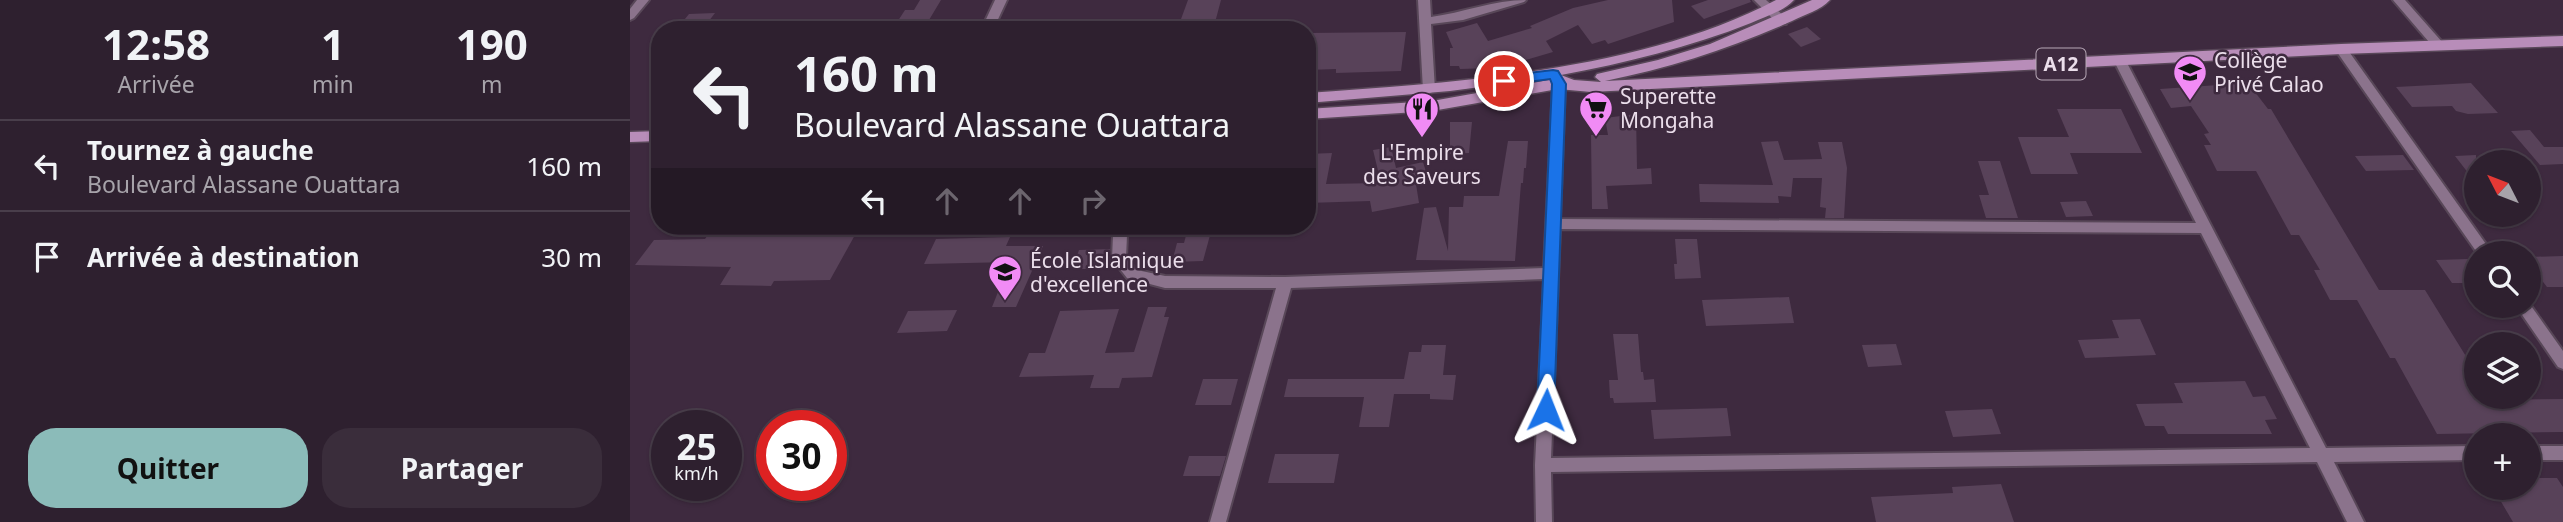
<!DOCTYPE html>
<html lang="fr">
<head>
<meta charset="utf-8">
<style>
	:root { --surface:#2e202f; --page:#3a2d3b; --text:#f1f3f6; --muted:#a7a3aa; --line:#493e4b; --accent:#8bbbb9 }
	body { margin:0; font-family:"Noto Sans",sans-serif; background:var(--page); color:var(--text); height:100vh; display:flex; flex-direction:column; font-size:26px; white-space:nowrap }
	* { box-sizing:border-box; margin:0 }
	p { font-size:23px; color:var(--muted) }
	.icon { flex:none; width:38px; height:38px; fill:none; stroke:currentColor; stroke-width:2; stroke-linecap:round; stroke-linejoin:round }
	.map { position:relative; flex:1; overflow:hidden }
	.drawer { display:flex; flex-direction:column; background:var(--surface); width:630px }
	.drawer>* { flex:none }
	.banner { position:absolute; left:21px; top:21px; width:665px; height:214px; border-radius:28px; box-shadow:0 2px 5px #0004,0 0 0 2px var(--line); background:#2e202f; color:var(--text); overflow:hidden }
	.needle { width:46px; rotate:312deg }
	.fabs { position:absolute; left:1834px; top:150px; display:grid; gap:14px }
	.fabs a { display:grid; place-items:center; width:77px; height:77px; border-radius:50%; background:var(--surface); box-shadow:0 2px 5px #0004,0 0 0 2px var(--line); font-size:35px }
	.speed { position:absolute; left:21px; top:410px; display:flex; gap:14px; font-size:35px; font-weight:700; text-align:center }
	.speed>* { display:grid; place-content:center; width:91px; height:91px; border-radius:50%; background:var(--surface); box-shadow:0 2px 5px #0004,0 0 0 2px var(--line); line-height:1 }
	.speed small { font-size:18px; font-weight:400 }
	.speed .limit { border:10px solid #d22; background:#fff; color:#111 }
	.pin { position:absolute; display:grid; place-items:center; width:60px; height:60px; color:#fff; margin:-30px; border:4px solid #fff; border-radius:50%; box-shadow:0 2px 7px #0007 }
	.me { position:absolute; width:77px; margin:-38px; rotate:2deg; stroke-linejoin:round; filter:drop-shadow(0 0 5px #0008) }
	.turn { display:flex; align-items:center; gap:24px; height:147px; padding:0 28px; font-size:32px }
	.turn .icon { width:91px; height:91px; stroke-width:2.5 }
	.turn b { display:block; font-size:49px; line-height:60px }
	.lanes { display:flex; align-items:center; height:66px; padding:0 28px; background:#0003; justify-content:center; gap:35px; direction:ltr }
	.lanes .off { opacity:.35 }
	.eta { display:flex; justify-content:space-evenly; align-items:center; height:119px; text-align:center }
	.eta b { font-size:42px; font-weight:700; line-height:49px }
	.button { display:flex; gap:14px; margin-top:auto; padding:14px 28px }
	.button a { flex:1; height:80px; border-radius:28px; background:var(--accent); color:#111; font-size:28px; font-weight:700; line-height:80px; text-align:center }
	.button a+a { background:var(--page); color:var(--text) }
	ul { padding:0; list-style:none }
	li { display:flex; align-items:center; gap:21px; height:91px; padding:0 28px; border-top:2px solid var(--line) }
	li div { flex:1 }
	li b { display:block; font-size:26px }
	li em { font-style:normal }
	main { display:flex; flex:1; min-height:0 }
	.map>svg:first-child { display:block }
	.building { fill:#584259 }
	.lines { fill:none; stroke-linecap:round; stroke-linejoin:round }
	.street-casing { stroke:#584758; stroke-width:4 }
	.primary-casing { stroke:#584758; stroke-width:3 }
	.street { fill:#8b738c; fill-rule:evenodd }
	.primary { fill:#b88db9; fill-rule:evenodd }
	.route { fill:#1a73e8; stroke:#114b97; stroke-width:2 }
	.labels { text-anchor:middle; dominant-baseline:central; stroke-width:5; stroke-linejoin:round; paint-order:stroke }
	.shield { fill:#3e2a3f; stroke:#b7a8b7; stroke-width:2 }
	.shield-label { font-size:19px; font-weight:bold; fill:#ebdeeb }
	.poi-label { font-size:21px; fill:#ebdeeb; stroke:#3e2a3f; text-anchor:start }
</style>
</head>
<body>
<main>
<section class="drawer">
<div class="eta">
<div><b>12:58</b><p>Arrivée</p></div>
<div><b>1</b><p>min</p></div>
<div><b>190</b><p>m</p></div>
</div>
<ul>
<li><svg class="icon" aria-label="left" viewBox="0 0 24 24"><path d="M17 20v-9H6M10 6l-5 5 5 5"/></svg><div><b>Tournez à gauche</b><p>Boulevard Alassane Ouattara</p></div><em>160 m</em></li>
<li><svg class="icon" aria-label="arrive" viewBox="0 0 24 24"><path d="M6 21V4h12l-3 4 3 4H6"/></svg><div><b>Arrivée à destination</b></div><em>30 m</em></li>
</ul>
<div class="button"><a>Quitter</a><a>Partager</a></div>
</section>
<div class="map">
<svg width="1933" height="522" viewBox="0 0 1933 522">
	<rect width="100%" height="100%" fill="#3e2a3f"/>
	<!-- building -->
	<path class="building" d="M290,0H311L293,30H262L275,10H284Z
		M558,0H591L583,30H547Z
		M978,0H1042L1044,22L978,44L975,40L962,44L948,25L916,41L923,52L892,61V63L861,68L830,69L829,66H820V48H823L816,32L847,23L858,41L902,28L900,26L943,8Z
		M1078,0H1120L1121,2L1074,19L1061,6Z
		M85,13L72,30H46L59,14Z
		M1177,27L1191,39L1171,47L1158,34Z
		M776,32L771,71L706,73V69L677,70V33Z
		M1618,83L1638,109H1641L1749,290H1795L1837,358H1846V400L1933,399V432L1807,434L1765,358H1760L1727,300H1700L1684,270H1690L1669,235H1661L1626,171H1587L1574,145H1581L1574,134L1579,133L1561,106L1541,108L1530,89Z
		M1841,83L1868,113L1838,114L1826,111L1822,106L1782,107L1766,87Z
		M1427,109H1491L1512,153H1440L1448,174H1401L1388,137H1439Z
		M1006,114L1007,169L1021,168L1022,184L976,186L978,209H962L961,135H978L975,118Z
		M820,122H842L839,153L820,154Z
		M1900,130L1914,147H1933V164L1910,165L1881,131Z
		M878,141H898L896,168H894L893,183H891L885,261L786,260L794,208L806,207L818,251L819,207H833L834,196H869Z
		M1148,141L1154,160L1192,159L1188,142H1212L1217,168L1214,218H1195L1196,208L1190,207L1192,178H1163L1161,197L1148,196L1149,203L1070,202L1069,184L1143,185L1131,142Z
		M761,147L766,168L793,162L797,175L785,178L789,203L742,212L740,201L677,203V154L702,153L696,184L751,183L743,150Z
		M1773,155L1784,170L1736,171L1725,156Z
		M1846,155V183L1825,156Z
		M1348,161H1370L1388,218H1356L1349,195H1359Z
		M1456,201L1463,216L1436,217L1430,202Z
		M84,226H230L200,280L144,281L141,286L90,285L101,267L5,265L24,240L75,239Z
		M558,228H582L573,261L542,262L547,243H554Z
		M380,237L376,246H413L386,307H362L380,262L294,264L306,239Z
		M1045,239H1067L1071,278L1045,279L1044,264H1047Z
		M480,249L475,269H442L449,250Z
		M1933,256V287H1917L1899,264V257Z
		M1838,259L1846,270V283H1822L1806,260Z
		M1159,297L1164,323L1076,326L1072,300Z
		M518,307H537L534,317H539L522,377L492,378L489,388H460L464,375L389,377L399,353H415L430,311L489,309L475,353L504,352Z
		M327,310L317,331L267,333L278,311Z
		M1510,319L1526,355L1455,358L1448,340L1489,338L1482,320Z
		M983,334H1008L1011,372H1013L1014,380L1024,379L1026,402L984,403L983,398H980L979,380H988Z
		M1266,344L1272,365L1238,367L1232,345Z
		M792,345H816L813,375H826L823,400L800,399V394H764L759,427H729L734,397H654L658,379H774L779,352H791Z
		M573,379H608L601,405H565Z
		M1615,381L1623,397L1635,396L1647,419L1635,420L1642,434H1538L1534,426H1515L1506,404L1553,403L1544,383Z
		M1097,408L1101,436L1024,439L1021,410Z
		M1362,409L1371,434L1323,437L1315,411Z
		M645,454H709L704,483H638Z
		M559,456H596L590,476H553Z
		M1899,478H1927L1933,487V522H1883L1863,488H1899Z
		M1371,484L1384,522H1246L1241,497L1323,493L1322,487Z"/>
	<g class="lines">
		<!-- street casing -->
		<g class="street-casing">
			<path id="street" d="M7,0H19L4,18L0,20V9Z
				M365,0H377L363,30H351Z
				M788,0H800L801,17C832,13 864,0 896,0L894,2L833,20L801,24L805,90L799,94L793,90Z
				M1124,0H1136L1156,18V24H1148Z
				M1763,0H1775L1813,43V49H1805Z
				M1711,45L1715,46L1863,254H1848L1707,52L1705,49Z
				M1490,57L1496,61L1696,448L1846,446V460L1704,462L1734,522H1717L1687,462L921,472L922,522H906L905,465L914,279L661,288L596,522H580L646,288H535L497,278L482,259L483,235L488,226H502L497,235L496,258L507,270L535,276L655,277L914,268L923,84L929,80L935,84L930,219L1566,223L1484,61ZM930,229L1571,233L1680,448L921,458Z
				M1899,303L1933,351V369L1928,367L1886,306H1899Z
				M1899,446H1933V460H1899Z"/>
		</g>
		<!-- primary casing -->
		<g class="primary-casing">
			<path id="primary" d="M1146,0H1164C1154,11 1135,17 1121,23C1060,47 996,63 931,75L944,80L971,82L965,77L967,74L1028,60L1080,44L1182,0H1200C1191,10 1174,15 1162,21C1102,48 1040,68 975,81L1711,44L1933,36V46L1711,54L961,92L928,89L802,111L677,119V109L802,101L919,80L918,78L820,91L677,103V93C825,83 1014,70 1146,0Z
				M30,131V141L0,142V132Z"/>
		</g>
		<!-- street -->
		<use href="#street" class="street"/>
		<!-- primary -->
		<use href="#primary" class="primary"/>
	</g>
	<!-- route -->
	<path class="route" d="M923,70L928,71L936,84L924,410L922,415L916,418L909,415L907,410L922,84L920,79L874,85L867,81L874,76Z"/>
	<!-- icons -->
	<defs>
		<g id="school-pin" transform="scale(1.75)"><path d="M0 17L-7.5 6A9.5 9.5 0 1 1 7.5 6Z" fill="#f18bf5" stroke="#3e2a3f"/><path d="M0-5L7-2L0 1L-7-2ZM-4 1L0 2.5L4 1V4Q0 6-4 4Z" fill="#111"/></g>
		<g id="supermarket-pin" transform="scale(1.75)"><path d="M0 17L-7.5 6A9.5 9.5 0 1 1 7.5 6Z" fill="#f18bf5" stroke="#3e2a3f"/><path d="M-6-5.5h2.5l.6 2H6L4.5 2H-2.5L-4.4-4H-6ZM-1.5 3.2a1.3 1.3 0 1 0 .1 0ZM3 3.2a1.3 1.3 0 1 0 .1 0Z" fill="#111"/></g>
		<g id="restaurant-pin" transform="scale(1.75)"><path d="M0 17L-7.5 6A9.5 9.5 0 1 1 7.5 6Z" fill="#f18bf5" stroke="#3e2a3f"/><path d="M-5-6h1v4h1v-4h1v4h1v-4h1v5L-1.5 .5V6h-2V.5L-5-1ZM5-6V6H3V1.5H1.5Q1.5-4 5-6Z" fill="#111"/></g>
	</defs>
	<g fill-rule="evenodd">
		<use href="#school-pin" x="1560" y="72"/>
		<use href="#supermarket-pin" x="966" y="108"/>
		<use href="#restaurant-pin" x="792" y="109"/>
		<use href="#school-pin" x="375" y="272"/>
	</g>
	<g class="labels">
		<!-- shield labels -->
		<rect class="shield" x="1406.5" y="48.5" width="49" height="31" rx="5"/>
		<g class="shield-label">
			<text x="1431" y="64">A12</text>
		</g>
		<!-- poi labels -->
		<g class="poi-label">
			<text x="1584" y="60">Collège<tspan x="1584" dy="24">Privé Calao</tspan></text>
			<text x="990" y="96">Superette<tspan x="990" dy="24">Mongaha</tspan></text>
			<text x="792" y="152" text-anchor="middle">L'Empire<tspan x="792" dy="24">des Saveurs</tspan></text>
			<text x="400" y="260">École Islamique<tspan x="400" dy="24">d'excellence</tspan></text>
		</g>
	</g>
</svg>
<div class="fabs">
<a><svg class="needle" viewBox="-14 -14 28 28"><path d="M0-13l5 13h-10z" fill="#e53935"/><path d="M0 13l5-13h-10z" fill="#a7a3aa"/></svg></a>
<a><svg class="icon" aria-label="search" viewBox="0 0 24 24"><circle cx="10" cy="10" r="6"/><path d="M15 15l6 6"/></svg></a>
<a><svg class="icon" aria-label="layers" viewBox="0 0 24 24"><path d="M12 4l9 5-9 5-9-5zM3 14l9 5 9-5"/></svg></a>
<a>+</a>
</div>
<div class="speed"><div>25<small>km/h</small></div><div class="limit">30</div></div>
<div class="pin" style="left:874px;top:81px;background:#d93025"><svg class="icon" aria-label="arrive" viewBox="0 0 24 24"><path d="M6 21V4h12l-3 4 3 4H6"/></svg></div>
<svg class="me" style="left:916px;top:410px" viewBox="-20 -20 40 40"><path d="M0-17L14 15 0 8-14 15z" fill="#1a73e8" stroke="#fff" stroke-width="4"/></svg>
<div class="banner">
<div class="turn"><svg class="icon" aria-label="left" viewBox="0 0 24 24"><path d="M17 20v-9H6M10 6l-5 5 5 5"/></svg><div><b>160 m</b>Boulevard Alassane Ouattara</div></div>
<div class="lanes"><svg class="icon" aria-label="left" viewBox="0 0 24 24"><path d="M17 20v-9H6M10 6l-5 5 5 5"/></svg><svg class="icon off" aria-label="ahead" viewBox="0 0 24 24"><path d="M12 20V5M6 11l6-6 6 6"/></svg><svg class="icon off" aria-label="ahead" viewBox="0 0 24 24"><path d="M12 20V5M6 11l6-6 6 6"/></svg><svg class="icon off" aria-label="right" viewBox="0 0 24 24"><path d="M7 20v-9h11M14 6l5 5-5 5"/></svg></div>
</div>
</div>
</main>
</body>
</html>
